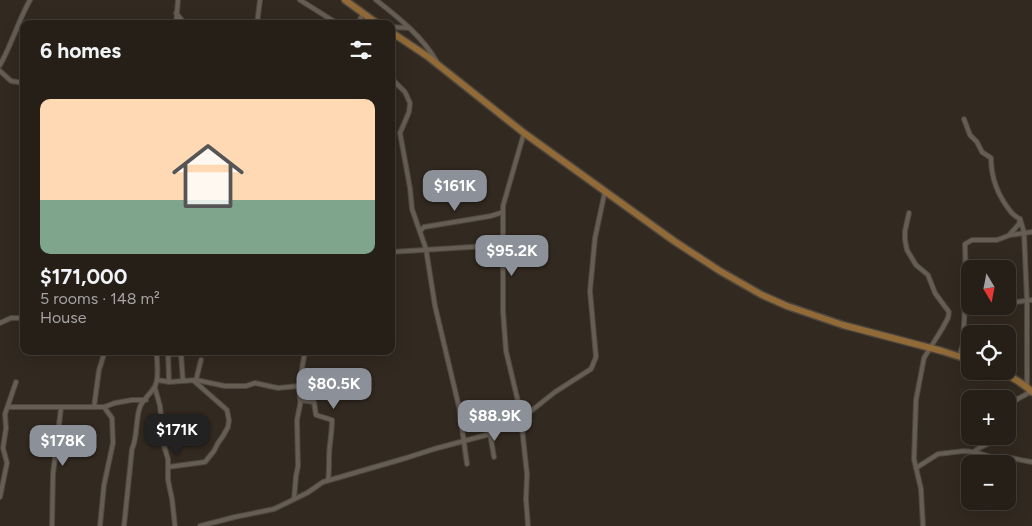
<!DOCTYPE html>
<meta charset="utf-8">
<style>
body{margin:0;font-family:Figtree,sans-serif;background:#2e2721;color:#f1f3f6;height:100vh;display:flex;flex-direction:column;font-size:19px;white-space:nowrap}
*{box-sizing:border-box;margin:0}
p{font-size:16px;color:#a4a2a2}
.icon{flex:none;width:28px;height:28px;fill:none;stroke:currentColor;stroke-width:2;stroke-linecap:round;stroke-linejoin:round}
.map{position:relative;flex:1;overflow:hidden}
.sheet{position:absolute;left:20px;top:20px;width:375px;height:335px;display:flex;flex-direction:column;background:#261f18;border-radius:10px;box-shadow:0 5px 20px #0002,0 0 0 1px #423d37}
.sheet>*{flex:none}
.needle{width:32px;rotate:170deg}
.fabs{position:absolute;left:961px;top:260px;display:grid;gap:10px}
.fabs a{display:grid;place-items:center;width:55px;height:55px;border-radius:10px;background:#261f18;box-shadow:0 5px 20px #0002,0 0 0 1px #423d37;font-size:25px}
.price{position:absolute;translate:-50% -42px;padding:0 11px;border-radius:10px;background:#8c9099;color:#fff;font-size:16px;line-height:32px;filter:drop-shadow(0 1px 2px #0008)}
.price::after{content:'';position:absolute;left:50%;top:30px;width:15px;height:11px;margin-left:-8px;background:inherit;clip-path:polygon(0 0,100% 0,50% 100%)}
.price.selected{background:#222;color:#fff}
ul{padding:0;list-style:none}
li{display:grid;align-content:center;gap:10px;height:265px;padding:0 20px}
li span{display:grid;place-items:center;height:155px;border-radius:10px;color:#555}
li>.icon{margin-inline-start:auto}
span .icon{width:90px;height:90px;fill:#fffc;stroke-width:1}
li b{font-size:21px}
h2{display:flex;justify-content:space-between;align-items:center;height:60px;padding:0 20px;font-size:21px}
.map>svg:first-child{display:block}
</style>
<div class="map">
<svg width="1032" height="526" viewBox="0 0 1032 526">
<rect width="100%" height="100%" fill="#322920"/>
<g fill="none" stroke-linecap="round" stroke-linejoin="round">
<defs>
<g id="minor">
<polyline points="300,0 335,22"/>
<path d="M376,0C399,18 422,36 437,62"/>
<polyline points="176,13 185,24"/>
<polyline points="176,24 178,0"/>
<polyline points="257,24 260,0"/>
<polyline points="358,24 363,13"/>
<polyline points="391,27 408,28"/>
<path d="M0,65C12,44 18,21 30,0"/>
<polyline points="0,71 11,81 24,83"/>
<polyline points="391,78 405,92 410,103 409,112 400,133 410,188 412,209 426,249 435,306 459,407 467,464"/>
<path d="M964,119L970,135L977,142L982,152L991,158C991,178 998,196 1011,212C1013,215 1017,217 1020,219L1019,224L1010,234"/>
<polyline points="524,133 503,206 503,311 506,351 520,410 527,474 526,499 528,526"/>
<polyline points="909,213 905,231 905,240 907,250 916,265 928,275 935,293 949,312 948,318 942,329 924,358 916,400 914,459 921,489 923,526"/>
<polyline points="1020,219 1024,232 1027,301 1027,386"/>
<polyline points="420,231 424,227 491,216 503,212"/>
<polyline points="391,252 503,245"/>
<polyline points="1008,303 1032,300"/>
<polyline points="0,323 11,318 24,318"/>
<polyline points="168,351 169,382"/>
<path d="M305,351L299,386L300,400L314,402L316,415L332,420C332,428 331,435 330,444C328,456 330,468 328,480"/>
<polyline points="168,354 181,354 183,381"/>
<polyline points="959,357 963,344 966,284 965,244 972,240 997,240 1010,235 1032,232"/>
<polyline points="158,380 169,382 196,380 225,386 246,386 255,383 278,388 299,386"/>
<polyline points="196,380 201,360"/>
<polyline points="155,388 160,406 164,446 168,459 168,480 172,499 175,526"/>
<polyline points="8,407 104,407 115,403 132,400 146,400"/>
<polyline points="94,407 99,370 105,351"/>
<polyline points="1008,413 1014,401 1032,391"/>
<polyline points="490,434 494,457"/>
<path d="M974,452C981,445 993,444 998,436"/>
<polyline points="168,467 205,462 214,451 218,443 223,436 228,427 229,420 227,410 194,381"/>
<polyline points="916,468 938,454 964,451 974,452 991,457 1011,458 1032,462"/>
<polyline points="0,497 7,463 3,448 6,428 5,414 16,382"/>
<polyline points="294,499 296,476 298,466 297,420 301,400"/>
<polyline points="52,526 53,474 61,408"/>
<polyline points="100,526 104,485 113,443 112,418 104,407"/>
<path d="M124,526L132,449C138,436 135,421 140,407C142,400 152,393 155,386C160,377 156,361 157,351"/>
<polyline points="200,526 235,517 274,509 307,493 323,482 406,458 434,449 490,434 521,419 555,392 591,369 596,357 590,291 595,238 605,191"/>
</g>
<g id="primary">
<polyline points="345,0 378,24"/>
<polyline points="391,32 427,56 524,133 674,241 720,271 762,295 787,306 843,325 942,351 970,360"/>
<path d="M1000,371C1012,377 1023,383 1032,392"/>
</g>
</defs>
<use href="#minor" stroke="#4c463e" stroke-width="6"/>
<use href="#primary" stroke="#4c463e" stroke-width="9"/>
<use href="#minor" stroke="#665d53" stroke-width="4"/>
<use href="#primary" stroke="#916a37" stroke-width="6"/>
</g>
</svg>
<div class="fabs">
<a><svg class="needle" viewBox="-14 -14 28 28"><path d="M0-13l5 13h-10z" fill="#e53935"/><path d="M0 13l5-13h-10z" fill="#a4a2a2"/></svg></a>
<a><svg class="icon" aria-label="locate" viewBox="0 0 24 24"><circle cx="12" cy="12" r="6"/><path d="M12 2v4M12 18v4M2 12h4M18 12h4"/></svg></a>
<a>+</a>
<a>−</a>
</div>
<b class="price" style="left:455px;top:212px">$161K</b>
<b class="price" style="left:512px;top:277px">$95.2K</b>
<b class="price" style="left:334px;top:410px">$80.5K</b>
<b class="price" style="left:495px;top:442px">$88.9K</b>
<b class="price selected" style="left:177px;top:456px">$171K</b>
<b class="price" style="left:63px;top:467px">$178K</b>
<section class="sheet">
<h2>6 homes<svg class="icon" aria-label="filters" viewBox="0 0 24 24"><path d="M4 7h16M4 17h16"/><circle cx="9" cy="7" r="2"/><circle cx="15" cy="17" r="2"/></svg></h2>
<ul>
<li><span style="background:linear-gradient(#ffd9b3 65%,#7fa58c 0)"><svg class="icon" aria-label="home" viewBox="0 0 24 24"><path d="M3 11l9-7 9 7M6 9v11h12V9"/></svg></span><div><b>$171,000</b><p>5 rooms · 148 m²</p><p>House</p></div></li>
</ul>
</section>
</div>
